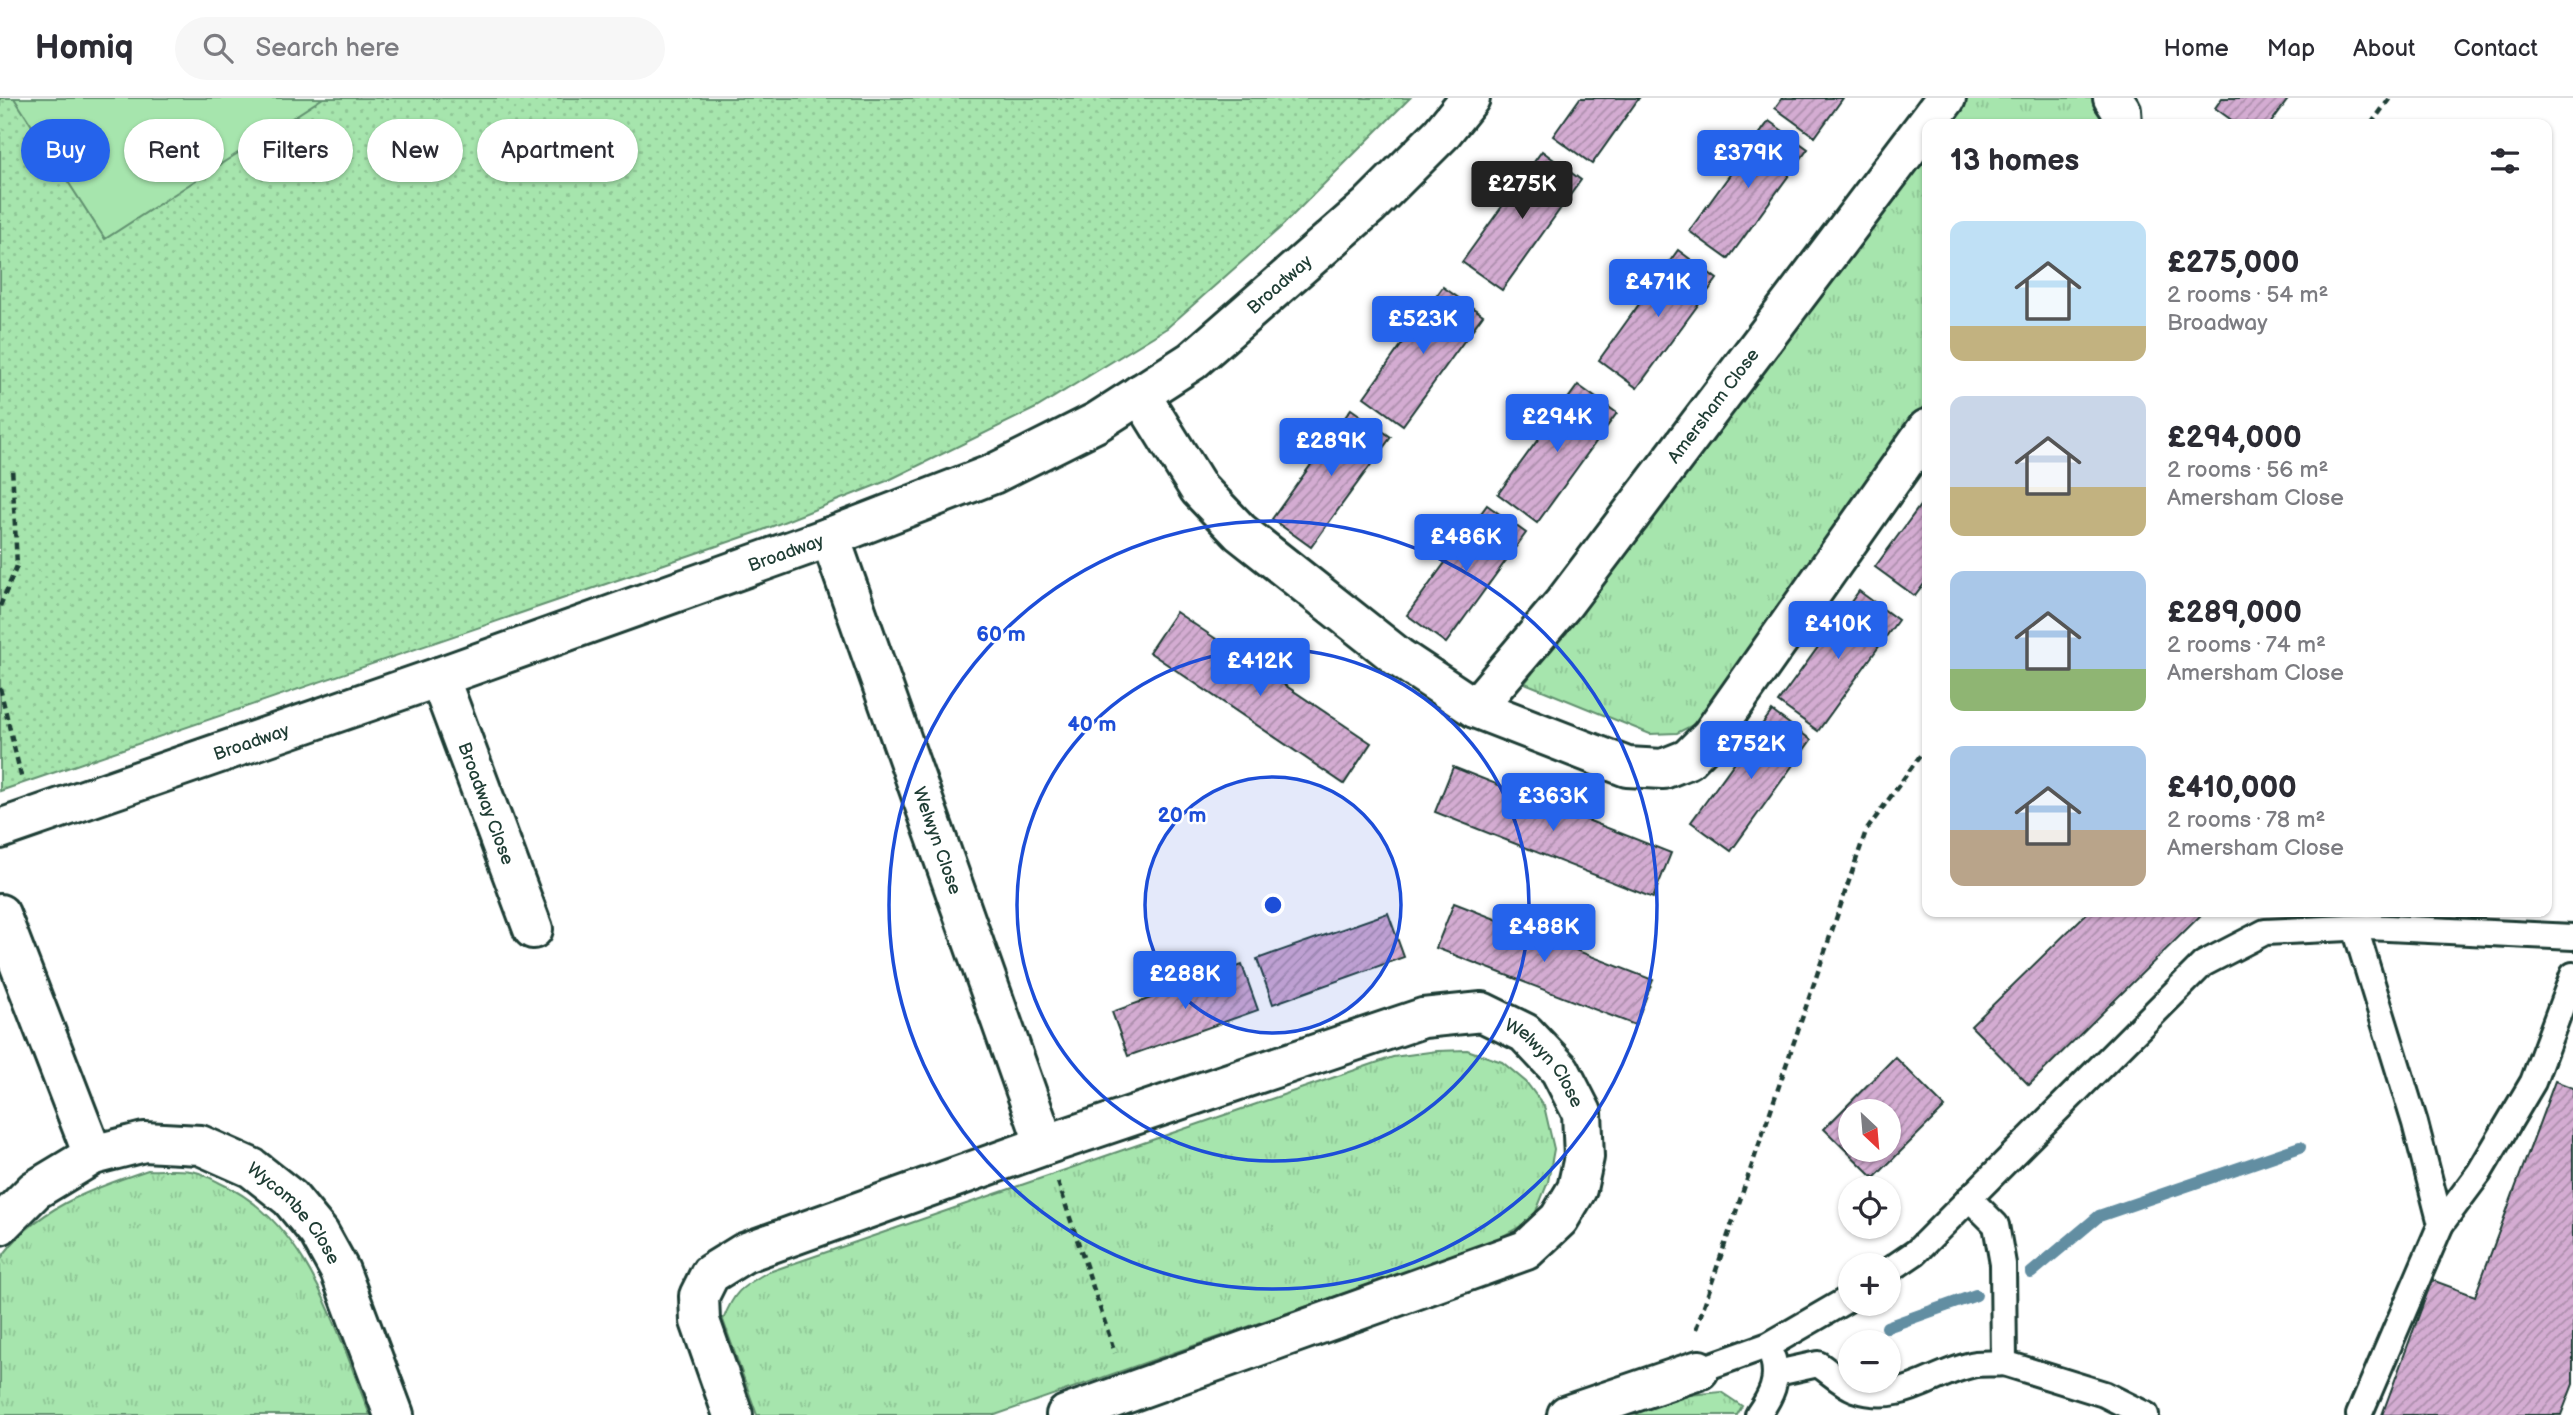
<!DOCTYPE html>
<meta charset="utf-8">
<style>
body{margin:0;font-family:"Balsamiq Sans",sans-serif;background:#f7f7f7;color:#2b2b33;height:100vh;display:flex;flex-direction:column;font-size:26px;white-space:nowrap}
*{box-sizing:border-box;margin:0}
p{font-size:23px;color:#7c7c81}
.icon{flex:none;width:38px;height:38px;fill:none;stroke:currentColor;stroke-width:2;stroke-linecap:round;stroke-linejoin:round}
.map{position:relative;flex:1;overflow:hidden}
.drawer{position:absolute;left:1922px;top:21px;width:630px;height:798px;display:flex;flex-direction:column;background:#fff;border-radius:14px;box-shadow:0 2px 5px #0004}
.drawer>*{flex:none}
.top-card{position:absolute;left:21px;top:21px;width:665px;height:63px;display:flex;gap:14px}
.needle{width:46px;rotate:154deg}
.tools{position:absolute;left:1838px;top:1001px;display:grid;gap:14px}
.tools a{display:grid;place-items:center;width:63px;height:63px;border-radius:50%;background:#fff;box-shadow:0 2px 5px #0004;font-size:35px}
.price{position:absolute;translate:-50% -60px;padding:0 16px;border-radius:7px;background:#2563eb;color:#fff;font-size:23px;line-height:46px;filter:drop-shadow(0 2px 4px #0008)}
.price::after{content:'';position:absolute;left:50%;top:42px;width:21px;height:16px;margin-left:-10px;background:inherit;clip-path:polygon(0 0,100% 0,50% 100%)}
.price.active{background:#222;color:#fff}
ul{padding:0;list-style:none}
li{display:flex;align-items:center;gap:21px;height:175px;padding:0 28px}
li span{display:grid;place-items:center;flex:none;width:196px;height:140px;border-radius:14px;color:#555}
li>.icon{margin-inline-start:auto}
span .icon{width:84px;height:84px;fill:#fffc;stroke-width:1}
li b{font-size:30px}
h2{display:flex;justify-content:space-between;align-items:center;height:84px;padding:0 28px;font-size:30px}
.chip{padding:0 24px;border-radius:32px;background:#fff;box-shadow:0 2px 5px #0004;font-size:24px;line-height:63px}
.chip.active{background:#2563eb;color:#fff}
header{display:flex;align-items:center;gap:42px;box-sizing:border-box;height:98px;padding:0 35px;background:#fff;border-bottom:2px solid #e1e1e2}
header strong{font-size:33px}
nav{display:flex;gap:38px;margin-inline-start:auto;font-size:24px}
.search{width:490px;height:63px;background:#f7f7f7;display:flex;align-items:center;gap:18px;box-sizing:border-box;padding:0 24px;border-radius:38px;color:#7c7c81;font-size:26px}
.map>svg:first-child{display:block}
</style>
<header>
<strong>Homiq</strong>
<div class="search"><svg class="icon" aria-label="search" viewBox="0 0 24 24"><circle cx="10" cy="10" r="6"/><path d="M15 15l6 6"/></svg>Search here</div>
<nav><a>Home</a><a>Map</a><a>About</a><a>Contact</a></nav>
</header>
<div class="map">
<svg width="2573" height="1317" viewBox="0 0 2573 1317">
<defs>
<pattern id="grass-tufts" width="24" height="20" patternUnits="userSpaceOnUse" patternTransform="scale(1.75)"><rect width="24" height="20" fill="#a6e5ad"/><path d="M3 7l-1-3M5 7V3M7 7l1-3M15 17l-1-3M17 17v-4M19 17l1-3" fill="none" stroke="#8ec595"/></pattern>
<pattern id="park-dots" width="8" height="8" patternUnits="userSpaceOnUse" patternTransform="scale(1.75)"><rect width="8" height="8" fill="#a6e5ad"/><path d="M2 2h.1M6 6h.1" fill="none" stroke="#8ec595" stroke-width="1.8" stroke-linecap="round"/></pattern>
<pattern id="building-hatch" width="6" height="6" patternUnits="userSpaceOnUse" patternTransform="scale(1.75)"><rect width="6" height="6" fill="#d4acd2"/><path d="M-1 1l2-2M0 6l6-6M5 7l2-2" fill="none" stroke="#ab8dab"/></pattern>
</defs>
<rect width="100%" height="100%" fill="#fff"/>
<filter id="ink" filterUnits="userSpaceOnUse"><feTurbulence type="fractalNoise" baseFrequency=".0143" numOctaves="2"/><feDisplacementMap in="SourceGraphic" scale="14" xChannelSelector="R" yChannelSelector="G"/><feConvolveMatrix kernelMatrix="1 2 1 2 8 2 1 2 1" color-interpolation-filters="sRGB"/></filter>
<g filter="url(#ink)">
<g fill="url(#grass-tufts)" stroke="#629170" stroke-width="2">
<polygon points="1967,0 2099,0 2111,26 1944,26"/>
<polygon points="1927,49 1927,305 1709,609 1693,627 1677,635 1650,636 1525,585"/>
<path d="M1467,952L1502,964L1526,984L1544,1008L1554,1051L1548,1084L1533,1121L1494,1143L995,1317H757L723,1222C734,1194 740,1190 766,1175L1393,959L1437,953Z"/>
<path d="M148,1072C162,1073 182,1070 196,1074C204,1076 212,1081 220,1085C310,1125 336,1233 370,1317H0V1162C32,1112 93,1090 148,1072Z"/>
<polygon points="1721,1294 1742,1308 1737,1317 1629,1317 1689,1297"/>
</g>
<polygon fill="url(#park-dots)" stroke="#629170" stroke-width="2" points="0,0 1410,0 1280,130 1167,230 1036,310 889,382 758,434 0,693"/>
<polygon fill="#a6e5ad" stroke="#629170" stroke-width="2" points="14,0 323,0 105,141"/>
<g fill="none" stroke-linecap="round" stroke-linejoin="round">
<g stroke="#628ea2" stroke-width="12">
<polyline points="2031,1175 2099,1118 2300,1049"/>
<polyline points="1887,1229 1976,1197"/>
</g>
</g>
<g fill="url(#building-hatch)" stroke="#1f3d34" stroke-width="2" fill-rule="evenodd">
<polygon points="1580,0 1639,0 1592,66 1553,38"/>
<polygon points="1782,0 1843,0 1815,39 1775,10"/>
<polygon points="2222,0 2289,0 2270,26 2237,26 2215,10"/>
<polygon points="1769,23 1808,51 1728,161 1689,133"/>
<polygon points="1542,53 1581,82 1502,192 1462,164"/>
<polygon points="1678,152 1717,181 1637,290 1599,262"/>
<polygon points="1443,189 1483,217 1403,327 1364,299"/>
<polygon points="1578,287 1617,315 1537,425 1498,396"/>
<polygon points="1351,311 1391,339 1311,449 1272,421"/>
<polygon points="1927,398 1927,482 1915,498 1875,469"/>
<polygon points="1487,407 1526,435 1446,545 1407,517"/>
<polygon points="1859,493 1898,522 1818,633 1778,604"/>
<polygon points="1176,514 1371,645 1344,686 1149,554"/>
<polygon points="1772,613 1811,642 1731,753 1691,724"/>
<polygon points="1453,669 1671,755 1653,800 1435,714"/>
<polygon points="1454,805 1653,882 1635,927 1436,850"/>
<polygon points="2088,814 2204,814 2029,987 1971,928"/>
<polygon points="1388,815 1404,859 1273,906 1257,861"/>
<polygon points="1242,867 1258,912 1128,958 1112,914"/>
<path d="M1895,959L1945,1009L1874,1080L1824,1031ZM1850,1013H1888V1052H1850Z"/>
<polygon points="2555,983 2573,990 2573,1286 2561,1317 2382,1317 2432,1182 2475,1198"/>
</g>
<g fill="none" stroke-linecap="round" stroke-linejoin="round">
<defs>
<g id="lane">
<polyline points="2355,830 2415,1025 2441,1126 2359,1317"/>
<polyline points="1969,1100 1996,1127 2003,1166 2004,1265 2104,1296 2146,1317"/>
<polyline points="2441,1126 2479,1075 2533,984 2573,877"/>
<polyline points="1888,1173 1916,1154 2203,866 2265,834 2368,829 2573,839"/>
<polyline points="1699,1272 1769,1247 1850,1200"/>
<path d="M1777,1275L1818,1266C1830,1274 1842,1286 1855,1291C1903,1308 1934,1273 1976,1266C1985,1265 1995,1266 2004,1265"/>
<path d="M1758,1317C1771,1298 1779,1283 1773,1261"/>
</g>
<g id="street">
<polyline points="2113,0 2121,12 2122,26"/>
<polyline points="1140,296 1199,391 1240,434 1398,559 1475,610 1627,669 1663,671 1688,661 1711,638 1927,331"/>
<path id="s1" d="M830,439L1045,1047"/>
<path id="s2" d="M439,579L533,831"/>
<path id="s3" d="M1475,610L1564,505L1946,0"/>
<polyline points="0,816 93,1057"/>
<path id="s4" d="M0,1127L35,1092L93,1057L144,1044L200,1047L252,1070L290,1100L319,1135L340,1173L394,1317"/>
<path id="s5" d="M733,1317L700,1223L699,1198L710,1176L744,1155L1045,1047L1423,920L1482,914L1525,935L1560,972L1582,1015L1584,1059L1577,1091L1559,1121L1526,1152L1066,1317"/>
<polyline points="1567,1317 1699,1272"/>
</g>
<g id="secondary">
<path id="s6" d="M0,731L439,579L830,439L993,376L1097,324L1192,263L1369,108L1441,36L1470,0"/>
</g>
</defs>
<use href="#lane" stroke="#1f3d34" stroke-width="30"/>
<use href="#street" stroke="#1f3d34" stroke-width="44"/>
<use href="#secondary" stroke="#1f3d34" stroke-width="44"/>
<g stroke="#1f3d34" stroke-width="4.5" stroke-dasharray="7 5" stroke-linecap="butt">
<polyline points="2371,26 2390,0"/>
<polyline points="0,508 17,468 12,368"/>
<polyline points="0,590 22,682"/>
<polyline points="1058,1084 1115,1255"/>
<polyline points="1696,1231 1866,733 1927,648"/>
</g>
<use href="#lane" stroke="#fff" stroke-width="24"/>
<use href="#street" stroke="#fff" stroke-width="38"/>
<use href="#secondary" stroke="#fff" stroke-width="38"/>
</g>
</g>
<circle cx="1273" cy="807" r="128" fill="#1d4ed8" fill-opacity=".12"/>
<g fill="none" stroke="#1d4ed8" stroke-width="3.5">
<circle cx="1273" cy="807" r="128"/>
<circle cx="1273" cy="807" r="256"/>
<circle cx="1273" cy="807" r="384"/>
</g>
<g text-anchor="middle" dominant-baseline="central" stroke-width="5" stroke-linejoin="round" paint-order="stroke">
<g font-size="18" fill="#1f3d34" stroke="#fff">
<text stroke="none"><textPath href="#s6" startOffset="1400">Broadway</textPath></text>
<text stroke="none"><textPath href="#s3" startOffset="385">Amersham Close</textPath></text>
<text stroke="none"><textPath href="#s6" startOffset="833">Broadway</textPath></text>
<text stroke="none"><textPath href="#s6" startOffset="266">Broadway</textPath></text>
<text stroke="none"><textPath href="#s2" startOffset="135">Broadway Close</textPath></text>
<text stroke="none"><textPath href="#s1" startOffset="322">Welwyn Close</textPath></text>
<text stroke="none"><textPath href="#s5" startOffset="1050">Welwyn Close</textPath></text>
<text stroke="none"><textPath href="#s4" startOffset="345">Wycombe Close</textPath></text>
</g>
</g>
<circle cx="1273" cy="807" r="10" fill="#1d4ed8" stroke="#fff" stroke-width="3.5"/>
<g font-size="21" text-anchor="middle" font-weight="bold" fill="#1d4ed8" stroke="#fff" stroke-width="5" stroke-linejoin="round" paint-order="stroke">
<text x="1001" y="543">60 m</text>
<text x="1092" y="633">40 m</text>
<text x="1182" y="724">20 m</text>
</g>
</svg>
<div class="tools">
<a><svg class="needle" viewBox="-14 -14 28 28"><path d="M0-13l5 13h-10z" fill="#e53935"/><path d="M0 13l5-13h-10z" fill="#7c7c81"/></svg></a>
<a><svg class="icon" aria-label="locate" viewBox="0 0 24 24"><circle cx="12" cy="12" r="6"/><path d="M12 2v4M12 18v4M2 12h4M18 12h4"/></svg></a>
<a>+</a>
<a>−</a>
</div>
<b class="price" style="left:1748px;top:92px">£379K</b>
<b class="price active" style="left:1522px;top:123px">£275K</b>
<b class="price" style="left:1658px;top:221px">£471K</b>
<b class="price" style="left:1423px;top:258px">£523K</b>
<b class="price" style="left:1557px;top:356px">£294K</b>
<b class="price" style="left:1331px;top:380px">£289K</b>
<b class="price" style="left:1466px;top:476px">£486K</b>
<b class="price" style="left:1838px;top:563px">£410K</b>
<b class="price" style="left:1260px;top:600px">£412K</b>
<b class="price" style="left:1751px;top:683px">£752K</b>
<b class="price" style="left:1553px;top:735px">£363K</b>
<b class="price" style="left:1544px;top:866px">£488K</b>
<b class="price" style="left:1185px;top:913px">£288K</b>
<div class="top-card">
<a class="chip active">Buy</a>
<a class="chip">Rent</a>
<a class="chip">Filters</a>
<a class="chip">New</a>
<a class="chip">Apartment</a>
</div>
<section class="drawer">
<h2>13 homes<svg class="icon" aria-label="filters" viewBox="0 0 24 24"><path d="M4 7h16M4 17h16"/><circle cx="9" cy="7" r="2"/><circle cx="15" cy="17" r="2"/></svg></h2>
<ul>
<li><span style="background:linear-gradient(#bfe0f5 75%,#c2b280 0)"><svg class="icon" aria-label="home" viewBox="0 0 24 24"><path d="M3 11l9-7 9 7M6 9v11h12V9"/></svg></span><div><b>£275,000</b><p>2 rooms · 54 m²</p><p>Broadway</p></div></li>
<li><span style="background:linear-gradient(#c9d6e8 65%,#c2b280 0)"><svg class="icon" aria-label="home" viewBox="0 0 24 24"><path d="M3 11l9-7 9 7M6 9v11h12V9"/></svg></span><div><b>£294,000</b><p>2 rooms · 56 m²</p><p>Amersham Close</p></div></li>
<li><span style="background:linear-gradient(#a9c7e8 70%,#8fb573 0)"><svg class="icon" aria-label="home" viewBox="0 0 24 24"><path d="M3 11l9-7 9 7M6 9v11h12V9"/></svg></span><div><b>£289,000</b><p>2 rooms · 74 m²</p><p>Amersham Close</p></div></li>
<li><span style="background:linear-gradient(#a9c7e8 60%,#b9a48a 0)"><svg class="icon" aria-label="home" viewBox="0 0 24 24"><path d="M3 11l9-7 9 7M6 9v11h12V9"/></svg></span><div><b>£410,000</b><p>2 rooms · 78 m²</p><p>Amersham Close</p></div></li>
</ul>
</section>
</div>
